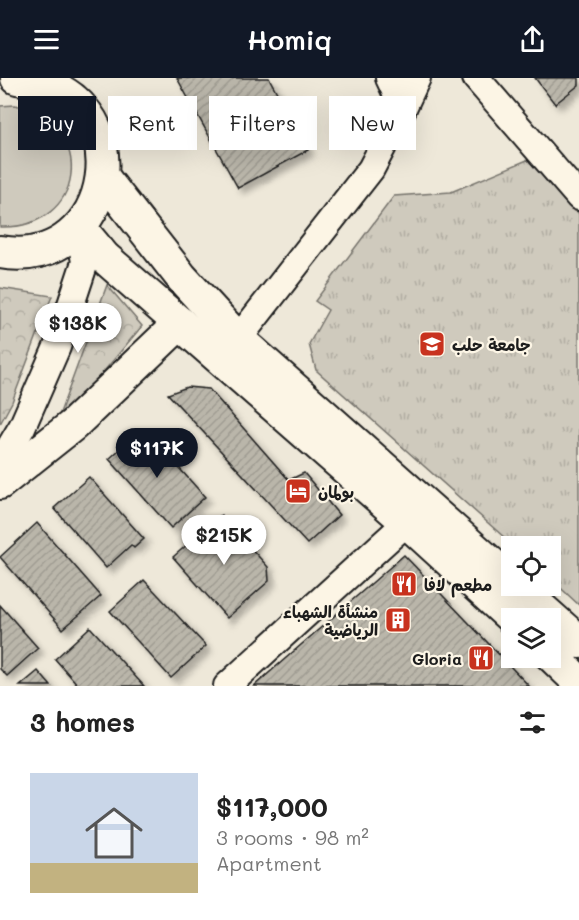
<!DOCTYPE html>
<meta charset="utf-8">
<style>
body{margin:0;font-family:Mali,"Playpen Sans Arabic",sans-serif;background:#f2f2f2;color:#222;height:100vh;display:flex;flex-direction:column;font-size:22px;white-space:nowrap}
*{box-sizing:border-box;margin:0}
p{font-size:20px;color:#767676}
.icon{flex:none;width:33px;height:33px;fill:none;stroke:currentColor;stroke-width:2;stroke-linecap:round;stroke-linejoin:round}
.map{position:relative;height:608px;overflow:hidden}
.drawer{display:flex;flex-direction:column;background:#fff;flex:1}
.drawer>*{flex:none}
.top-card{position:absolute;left:18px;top:18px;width:543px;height:54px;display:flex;gap:12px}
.tools{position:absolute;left:501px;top:458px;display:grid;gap:12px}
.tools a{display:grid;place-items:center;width:60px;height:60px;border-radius:0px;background:#fff;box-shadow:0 6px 24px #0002;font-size:30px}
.price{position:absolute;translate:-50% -51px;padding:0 14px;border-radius:21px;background:#fff;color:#222;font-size:20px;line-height:39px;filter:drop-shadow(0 2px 3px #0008)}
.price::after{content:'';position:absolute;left:50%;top:36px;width:18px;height:14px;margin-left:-9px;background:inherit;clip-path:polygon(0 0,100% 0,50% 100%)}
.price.current{background:#111827;color:#fff}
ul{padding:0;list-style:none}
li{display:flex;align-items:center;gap:18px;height:150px;padding:0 30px}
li+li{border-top:2px solid #e0e0e0}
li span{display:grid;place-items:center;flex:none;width:168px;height:120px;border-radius:0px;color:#555}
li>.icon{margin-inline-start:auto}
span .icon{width:72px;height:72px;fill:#fffc;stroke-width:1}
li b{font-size:26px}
h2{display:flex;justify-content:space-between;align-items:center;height:72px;padding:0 30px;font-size:26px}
.chip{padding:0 21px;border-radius:0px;background:#fff;box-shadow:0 6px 24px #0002;font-size:21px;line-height:54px}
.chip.current{background:#111827;color:#fff}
header{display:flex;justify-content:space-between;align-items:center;height:78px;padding:0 30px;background:#111827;color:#fff;font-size:27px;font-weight:600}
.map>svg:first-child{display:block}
</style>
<header><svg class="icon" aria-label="menu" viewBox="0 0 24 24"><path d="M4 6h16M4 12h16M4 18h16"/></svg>Homiq<svg class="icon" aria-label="share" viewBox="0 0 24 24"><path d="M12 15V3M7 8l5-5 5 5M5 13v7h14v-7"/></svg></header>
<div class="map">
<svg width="579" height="608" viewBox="0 0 579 608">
<defs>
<pattern id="grass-tufts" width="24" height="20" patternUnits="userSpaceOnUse" patternTransform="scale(1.5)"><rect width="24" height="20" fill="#cfcabd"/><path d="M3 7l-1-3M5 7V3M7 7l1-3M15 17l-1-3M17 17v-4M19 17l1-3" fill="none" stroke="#b1ada2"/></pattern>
<pattern id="forest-crowns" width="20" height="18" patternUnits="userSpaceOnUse" patternTransform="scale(1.5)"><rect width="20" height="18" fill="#cfcabd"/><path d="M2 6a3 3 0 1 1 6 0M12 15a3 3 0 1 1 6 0" fill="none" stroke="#b1ada2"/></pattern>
<pattern id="building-hatch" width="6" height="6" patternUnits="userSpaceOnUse" patternTransform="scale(1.5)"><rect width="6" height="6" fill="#bab6aa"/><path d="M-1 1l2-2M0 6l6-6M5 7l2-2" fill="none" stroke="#9f9c92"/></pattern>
<filter id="shadow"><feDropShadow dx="5.5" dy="5.5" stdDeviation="3" flood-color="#0004"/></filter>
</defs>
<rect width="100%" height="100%" fill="#eee8d9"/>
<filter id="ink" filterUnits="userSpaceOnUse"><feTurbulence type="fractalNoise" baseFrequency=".0167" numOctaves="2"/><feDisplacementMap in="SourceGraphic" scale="12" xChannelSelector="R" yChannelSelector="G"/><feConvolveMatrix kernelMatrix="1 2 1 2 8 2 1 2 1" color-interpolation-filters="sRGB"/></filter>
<g filter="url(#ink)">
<polygon fill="url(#grass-tufts)" stroke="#76736c" stroke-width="1.5" points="532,80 579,136 579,527 551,501 550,468 514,468 316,292 309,266 328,232 315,223 394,118 451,114"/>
<g fill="url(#forest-crowns)" stroke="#76736c" stroke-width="1.5">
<polygon points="107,207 142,248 53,354"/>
<polygon points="0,210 52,218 12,324 0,346"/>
</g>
<path fill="#cfcabd" stroke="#76736c" stroke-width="1.5" d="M15,27C99,48 85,152 0,149V28Z"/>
<g fill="url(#building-hatch)" stroke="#1c1c1c" stroke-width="1.5" filter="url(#shadow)">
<polygon points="177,0 269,0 308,72 238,110"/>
<polygon points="535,0 579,0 579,7 555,26"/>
<polygon points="187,309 209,311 289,402 304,395 339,437 307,466 168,316"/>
<polygon points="132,360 155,363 205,419 171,450 109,381"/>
<polygon points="89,399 144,461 134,470 131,467 106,490 54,430"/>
<polygon points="221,437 268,489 269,503 227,540 173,479"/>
<polygon points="37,445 101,518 63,551 0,479"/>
<polygon points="404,477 529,608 254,608"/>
<polygon points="144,502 206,568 171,600 110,533"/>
<polygon points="0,527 38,570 7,598 0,591"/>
<polygon points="90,549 144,608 79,608 55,581"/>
<polygon points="38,593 51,608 20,608"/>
</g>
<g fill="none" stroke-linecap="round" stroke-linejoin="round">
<defs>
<g id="minor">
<polyline points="476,0 579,119"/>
<polyline points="403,30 417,0"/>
<polyline points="238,261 371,91 403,30 389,0"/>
<polyline points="0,386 22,349 57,269 85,184 79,149"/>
<polyline points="227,608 407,444"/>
</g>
<g id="major">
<polyline points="103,99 182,200 238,261 512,504"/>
<polyline points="79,149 104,179 407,444 512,540"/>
<path d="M0,174C115,195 150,14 17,0"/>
<polyline points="0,405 73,347 180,245"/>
<polyline points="515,507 579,564"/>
<polyline points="550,576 579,604"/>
</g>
</defs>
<use href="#minor" stroke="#1c1c1c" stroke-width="30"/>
<use href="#major" stroke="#1c1c1c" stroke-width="36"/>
<use href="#minor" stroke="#fcf5e5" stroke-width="26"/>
<use href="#major" stroke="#fcf5e5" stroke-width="32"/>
</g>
</g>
<defs>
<symbol id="university-square" viewBox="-11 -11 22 22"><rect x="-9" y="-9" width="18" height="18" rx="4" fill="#c8321e" stroke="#fcf5e5"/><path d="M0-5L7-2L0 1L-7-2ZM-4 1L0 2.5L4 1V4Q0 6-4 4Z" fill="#fff"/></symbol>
<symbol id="hotel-square" viewBox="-11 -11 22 22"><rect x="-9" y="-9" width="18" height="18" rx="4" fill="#c8321e" stroke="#fcf5e5"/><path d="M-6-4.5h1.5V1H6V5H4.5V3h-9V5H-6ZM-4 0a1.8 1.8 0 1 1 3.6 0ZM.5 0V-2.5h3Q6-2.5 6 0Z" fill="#fff"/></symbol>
<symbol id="restaurant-square" viewBox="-11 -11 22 22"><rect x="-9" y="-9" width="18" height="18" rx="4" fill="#c8321e" stroke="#fcf5e5"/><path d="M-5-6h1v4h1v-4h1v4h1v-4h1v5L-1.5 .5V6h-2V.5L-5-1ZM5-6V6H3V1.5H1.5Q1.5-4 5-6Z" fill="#fff"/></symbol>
<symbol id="building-square" viewBox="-11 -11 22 22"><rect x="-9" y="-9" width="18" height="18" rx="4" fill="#c8321e" stroke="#fcf5e5"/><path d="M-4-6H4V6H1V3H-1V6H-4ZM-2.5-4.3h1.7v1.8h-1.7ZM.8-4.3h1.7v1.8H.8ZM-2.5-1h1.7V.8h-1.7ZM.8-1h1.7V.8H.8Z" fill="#fff"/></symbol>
</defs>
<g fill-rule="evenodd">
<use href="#university-square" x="417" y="251" width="30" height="30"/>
<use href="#hotel-square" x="283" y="398" width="30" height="30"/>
<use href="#restaurant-square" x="389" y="491" width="30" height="30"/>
<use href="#building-square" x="383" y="527" width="30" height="30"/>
<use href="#restaurant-square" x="466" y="565" width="30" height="30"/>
</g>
<g text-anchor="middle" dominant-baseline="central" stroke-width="4.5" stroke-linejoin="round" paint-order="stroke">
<g font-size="16" font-weight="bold" fill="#1c1c1c" stroke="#fcf5e5" text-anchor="start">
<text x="452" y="266">جامعة حلب</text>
<text x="318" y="413">بولمان</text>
<text x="424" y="506">مطعم لافا</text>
<text x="378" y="533" text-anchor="end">منشأة الشهباء<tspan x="378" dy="18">الرياضية</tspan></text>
<text x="462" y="580" text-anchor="end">Gloria</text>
</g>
</g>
</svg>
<div class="tools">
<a><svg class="icon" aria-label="locate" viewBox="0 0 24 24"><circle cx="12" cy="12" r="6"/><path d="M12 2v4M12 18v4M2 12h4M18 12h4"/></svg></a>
<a><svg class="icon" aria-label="layers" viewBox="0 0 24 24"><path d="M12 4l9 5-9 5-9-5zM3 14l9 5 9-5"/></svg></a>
</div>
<b class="price" style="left:78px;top:276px">$138K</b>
<b class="price current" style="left:157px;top:401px">$117K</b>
<b class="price" style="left:224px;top:488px">$215K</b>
<div class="top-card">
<a class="chip current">Buy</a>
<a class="chip">Rent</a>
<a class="chip">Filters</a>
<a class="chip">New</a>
</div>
</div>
<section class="drawer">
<h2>3 homes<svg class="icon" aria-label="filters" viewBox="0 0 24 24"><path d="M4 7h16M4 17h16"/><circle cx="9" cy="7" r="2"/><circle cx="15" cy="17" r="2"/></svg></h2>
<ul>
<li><span style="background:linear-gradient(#c9d6e8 75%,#c2b280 0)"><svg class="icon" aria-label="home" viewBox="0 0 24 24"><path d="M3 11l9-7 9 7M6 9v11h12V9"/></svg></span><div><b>$117,000</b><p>3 rooms · 98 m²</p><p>Apartment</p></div></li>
</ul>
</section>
